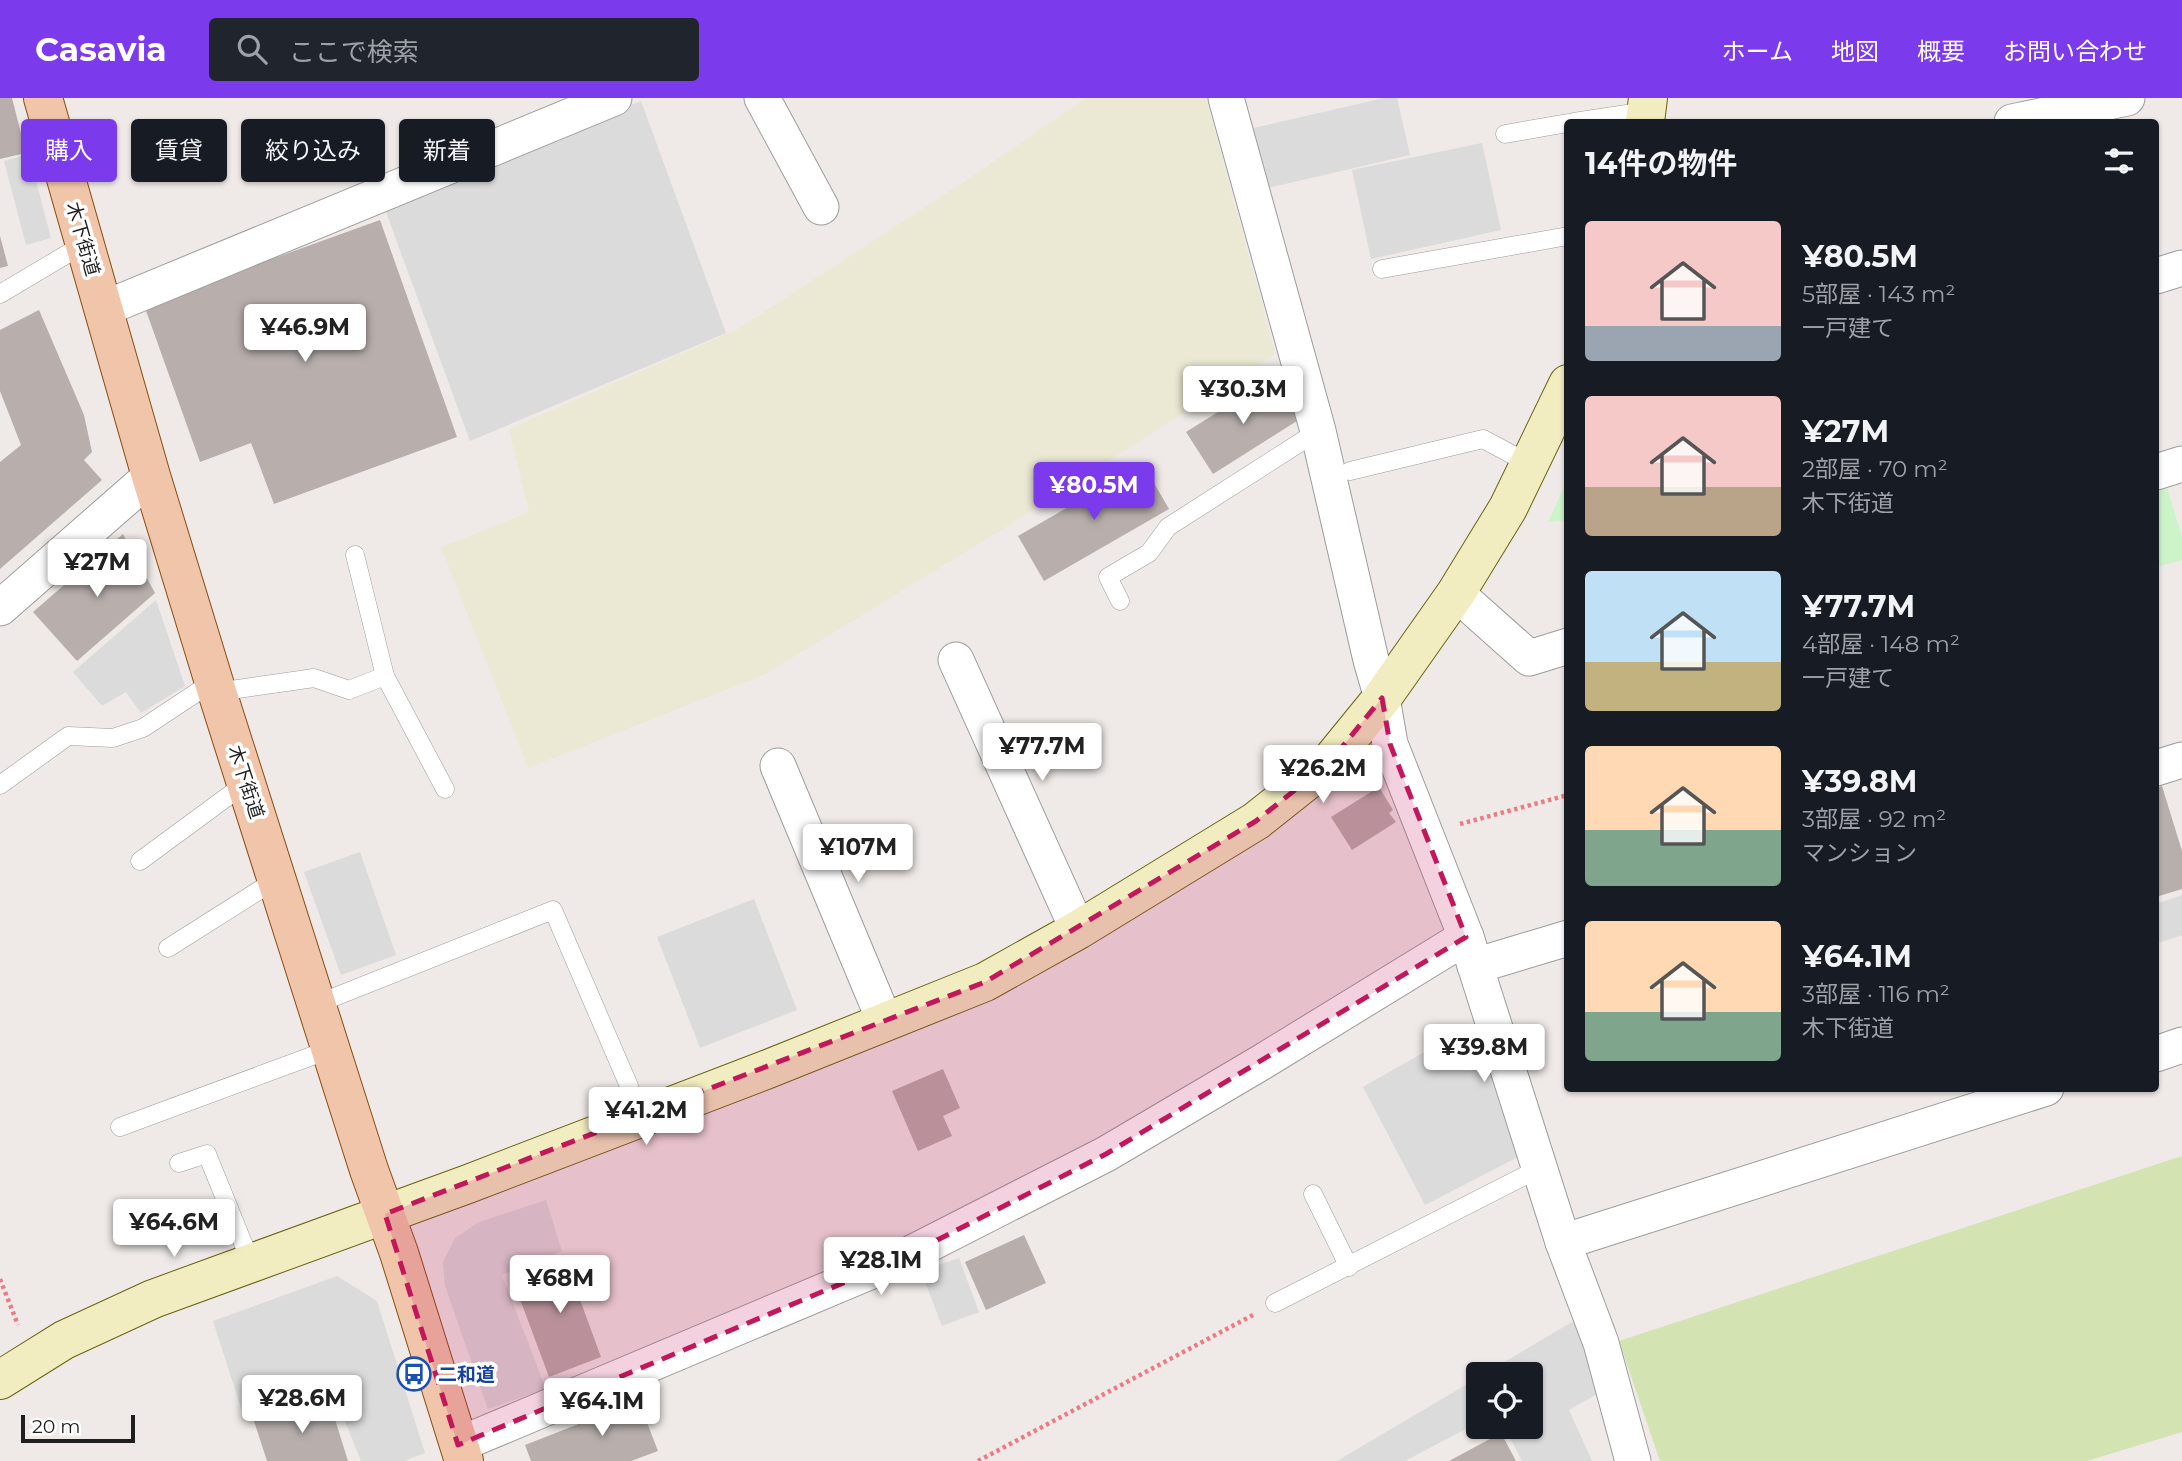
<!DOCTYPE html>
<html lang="ja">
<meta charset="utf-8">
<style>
body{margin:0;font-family:Montserrat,"Noto Sans JP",sans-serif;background:#20242c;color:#f1f3f6;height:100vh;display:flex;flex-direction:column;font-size:26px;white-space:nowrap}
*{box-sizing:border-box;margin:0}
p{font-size:23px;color:#9ea1a6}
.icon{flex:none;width:38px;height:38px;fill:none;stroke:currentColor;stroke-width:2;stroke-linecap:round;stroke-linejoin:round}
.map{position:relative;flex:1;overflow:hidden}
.drawer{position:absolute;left:1564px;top:21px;width:595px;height:973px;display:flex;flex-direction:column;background:#171b24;border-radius:7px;box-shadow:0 2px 5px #0004}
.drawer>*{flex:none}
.hud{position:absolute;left:21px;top:21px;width:665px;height:63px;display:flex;gap:14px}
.buttons{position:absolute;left:1466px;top:1264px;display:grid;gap:14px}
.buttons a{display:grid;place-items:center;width:77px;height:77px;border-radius:7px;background:#171b24;box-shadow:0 2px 5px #0004;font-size:35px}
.scale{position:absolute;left:21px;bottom:18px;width:114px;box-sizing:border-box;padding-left:7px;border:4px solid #1f1f1f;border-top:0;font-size:19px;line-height:24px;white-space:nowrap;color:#1f1f1f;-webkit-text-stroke:5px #fff;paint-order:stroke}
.price{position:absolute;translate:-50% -60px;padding:0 16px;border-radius:7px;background:#fff;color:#222;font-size:23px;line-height:46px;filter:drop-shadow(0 2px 4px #0008)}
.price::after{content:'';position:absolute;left:50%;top:42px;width:21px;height:16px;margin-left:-10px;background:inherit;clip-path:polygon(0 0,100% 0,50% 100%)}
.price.on{background:#7c3aed;color:#fff}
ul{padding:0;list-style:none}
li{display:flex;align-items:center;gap:21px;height:175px;padding:0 21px}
li span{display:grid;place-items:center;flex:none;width:196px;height:140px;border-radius:7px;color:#555}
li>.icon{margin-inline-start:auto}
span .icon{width:84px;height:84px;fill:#fffc;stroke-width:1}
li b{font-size:30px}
h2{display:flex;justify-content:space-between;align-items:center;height:84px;padding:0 21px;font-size:30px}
.tag{padding:0 24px;border-radius:7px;background:#171b24;box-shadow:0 2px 5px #0004;font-size:24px;line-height:63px}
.tag.on{background:#7c3aed;color:#fff}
header{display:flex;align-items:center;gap:42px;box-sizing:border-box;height:98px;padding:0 35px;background:#7c3aed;color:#fff}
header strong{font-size:33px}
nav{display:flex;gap:38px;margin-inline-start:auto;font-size:24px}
.search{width:490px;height:63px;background:#20242c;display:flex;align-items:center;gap:18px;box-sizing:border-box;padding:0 24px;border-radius:7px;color:#9ea1a6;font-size:26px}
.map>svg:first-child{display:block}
</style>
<header>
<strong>Casavia</strong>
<div class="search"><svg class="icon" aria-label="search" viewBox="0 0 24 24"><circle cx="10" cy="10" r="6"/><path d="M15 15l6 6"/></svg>ここで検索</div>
<nav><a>ホーム</a><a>地図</a><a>概要</a><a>お問い合わせ</a></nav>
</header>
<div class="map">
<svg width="2182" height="1363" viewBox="0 0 2182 1363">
<rect width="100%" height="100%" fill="#efeae7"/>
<polygon fill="#ebe9d4" points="1086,0 1206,0 1275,256 1008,428 764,577 528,670 441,449 529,414 509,331 738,231 965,83"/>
<polygon fill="#d3e3b2" points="2182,1058 2182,1334 2087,1363 1660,1363 1619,1243"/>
<g fill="#cdf3c9">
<polygon points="1568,380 1568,422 1548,424"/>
<polygon points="2166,387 2182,439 2182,462 2156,469 2156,390"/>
</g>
<g fill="#dbdbdb">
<polygon points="1384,0 1397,0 1410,57 1259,92 1245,32"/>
<polygon points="641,3 726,235 470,343 383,106"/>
<polygon points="1482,45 1501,132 1371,161 1352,72"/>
<polygon points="29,56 51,140 26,147 4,63"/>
<polygon points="156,502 185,588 141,615 126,594 102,608 73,574"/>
<polygon points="360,754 396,857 341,877 304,774"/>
<polygon points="2182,797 2182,837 2156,846 2156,806"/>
<polygon points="754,801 797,912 700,950 657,839"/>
<polygon points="1475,925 1520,1058 1425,1107 1363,989"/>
<polygon points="546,1102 562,1153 502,1177 546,1291 488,1311 445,1188 443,1164 455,1140 479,1124"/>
<polygon points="959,1160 979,1214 942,1228 921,1173"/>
<polygon points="337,1178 377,1203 425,1355 404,1363 361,1363 331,1289 242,1313 213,1223"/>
<polygon points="1577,1221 1599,1295 1569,1312 1592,1363 1522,1363 1504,1328 1531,1328 1531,1276 1484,1276"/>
<polygon points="1479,1279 1479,1324 1405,1363 1337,1363"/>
</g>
<g fill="#b8afac">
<polygon points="0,0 12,0 26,55 0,61"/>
<polygon points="380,122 457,339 274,406 251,345 200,364 144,207"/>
<polygon points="0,138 8,168 0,170"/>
<polygon points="39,212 84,317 92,354 84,362 102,382 0,471 0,364 21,347 0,293 0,232"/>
<polygon points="1274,279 1300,321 1213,376 1186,334"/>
<polygon points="1143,366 1169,411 1044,483 1018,438"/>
<polygon points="123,436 155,495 77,563 33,514"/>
<polygon points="2162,688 2182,753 2182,791 2156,799 2156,690"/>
<polygon points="1379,689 1393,712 1389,715 1396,724 1352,752 1331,719"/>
<polygon points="943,971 960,1010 943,1018 952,1038 918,1053 892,993"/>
<polygon points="1024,1137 1046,1185 986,1212 965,1164"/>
<polygon points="586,1158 598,1191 579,1199 601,1259 549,1279 514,1185"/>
<polygon points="650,1298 658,1317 646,1322 658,1353 631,1363 531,1363 525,1347"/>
<polygon points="328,1299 348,1363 267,1363 254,1323"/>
<polygon points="1501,1335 1516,1363 1449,1363"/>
</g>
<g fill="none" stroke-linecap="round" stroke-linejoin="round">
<defs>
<g id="lane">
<polyline points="1574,24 1647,13"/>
<polyline points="1505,36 1568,25"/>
<polyline points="1382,171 1568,138"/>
<polyline points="0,196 84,146"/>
<polyline points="1350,373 1483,341 1530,366"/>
<polyline points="355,457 385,578 445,691"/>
<polyline points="1120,503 1108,479 1149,455 1168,429 1318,333"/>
<polyline points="217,594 314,580 349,592 385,578"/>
<polyline points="0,687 68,638 113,640 143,630 214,583"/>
<polyline points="140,763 246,685"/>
<polyline points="168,850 277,781"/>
<polyline points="317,906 553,812 629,988"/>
<polyline points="120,1029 331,951"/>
<polyline points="179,1065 207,1056 251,1165"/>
<polyline points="1313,1096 1349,1169"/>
<polyline points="1275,1205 1540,1070"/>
</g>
<g id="street">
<polyline points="762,0 821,109"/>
<polyline points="1226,0 1318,333 1371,562 1382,600 1390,646 1466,839 1563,1144 1601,1245 1633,1363"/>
<polyline points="2012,24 2127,0"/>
<polyline points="2156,178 2182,170"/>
<polyline points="103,211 614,0"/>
<polyline points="2156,374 2182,366"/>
<polyline points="1456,495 1529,560 1568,548"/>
<polyline points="0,510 151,378"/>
<polyline points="956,562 1078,832"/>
<polyline points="778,668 885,924"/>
<polyline points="2156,670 2182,662"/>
<polyline points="1475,868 1568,840"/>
<polyline points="2156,956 2182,947"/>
<polyline points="1563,1144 2046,990"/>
<polyline points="458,1347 900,1161 1106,1056 1262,964 1466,839"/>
</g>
<g id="secondary">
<polyline points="1645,24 1648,0"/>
<polyline points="0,1282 64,1242 153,1201 468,1086 768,971 985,884 1078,832 1256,723 1329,665 1382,600 1456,495 1508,410 1568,286"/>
</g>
<polyline id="primary" points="43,0 151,378 217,594 369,1072 399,1155 464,1363"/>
</defs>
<use href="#lane" stroke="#9c9c9c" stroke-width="19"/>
<use href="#street" stroke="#9c9c9c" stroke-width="37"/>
<use href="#secondary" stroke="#6a6412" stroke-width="40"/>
<use href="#primary" stroke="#894c11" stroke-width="40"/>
<g stroke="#ea7c85" stroke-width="4.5" stroke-dasharray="3.5 3.5" stroke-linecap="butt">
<polyline points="1460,726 1568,697"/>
<polyline points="0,1181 18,1227"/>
<polyline points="978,1363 1253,1217"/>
</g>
<use href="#lane" stroke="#fff" stroke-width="18"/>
<use href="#street" stroke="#fff" stroke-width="35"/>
<use href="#secondary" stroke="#f2ecc1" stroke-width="38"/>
<use href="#primary" stroke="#f1c5a9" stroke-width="38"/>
</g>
<path fill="#c2185b" fill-opacity="0.2" stroke="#c2185b" stroke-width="5" stroke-dasharray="14 9" stroke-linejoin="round" d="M1382,600L1390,646L1466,839L1106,1056L900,1161L458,1347L385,1116L985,884L1256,723L1329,665Z"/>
<defs>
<symbol id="bus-ring" viewBox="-11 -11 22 22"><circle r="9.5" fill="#fff" stroke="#1a4fb4" stroke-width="1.5"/><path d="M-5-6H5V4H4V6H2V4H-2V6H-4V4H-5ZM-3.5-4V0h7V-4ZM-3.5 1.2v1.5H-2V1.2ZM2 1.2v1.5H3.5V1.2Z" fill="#1a4fb4"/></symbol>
</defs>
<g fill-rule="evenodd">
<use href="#bus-ring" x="395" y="1257" width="38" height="38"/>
</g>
<g text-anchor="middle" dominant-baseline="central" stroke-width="7" stroke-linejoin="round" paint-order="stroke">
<g font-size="19" fill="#1f1f1f" stroke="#fff">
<text transform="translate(83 141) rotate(74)">木下街道</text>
<text transform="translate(246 684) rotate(72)">木下街道</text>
</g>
<g font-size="19" font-weight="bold" fill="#164399" stroke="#fff" text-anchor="start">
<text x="438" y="1276">二和道</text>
</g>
</g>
</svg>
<div class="buttons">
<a><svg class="icon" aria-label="locate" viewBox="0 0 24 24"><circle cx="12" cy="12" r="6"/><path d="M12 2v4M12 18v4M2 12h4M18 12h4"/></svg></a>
</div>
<div class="scale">20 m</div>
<b class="price" style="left:305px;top:266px">¥46.9M</b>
<b class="price" style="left:1243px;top:328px">¥30.3M</b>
<b class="price on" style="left:1094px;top:424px">¥80.5M</b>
<b class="price" style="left:97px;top:501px">¥27M</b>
<b class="price" style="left:1042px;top:685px">¥77.7M</b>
<b class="price" style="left:1323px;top:707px">¥26.2M</b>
<b class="price" style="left:858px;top:786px">¥107M</b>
<b class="price" style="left:1484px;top:986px">¥39.8M</b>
<b class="price" style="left:646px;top:1049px">¥41.2M</b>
<b class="price" style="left:174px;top:1161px">¥64.6M</b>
<b class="price" style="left:881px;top:1199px">¥28.1M</b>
<b class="price" style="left:560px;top:1217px">¥68M</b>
<b class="price" style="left:302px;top:1337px">¥28.6M</b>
<b class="price" style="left:602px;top:1340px">¥64.1M</b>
<div class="hud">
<a class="tag on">購入</a>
<a class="tag">賃貸</a>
<a class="tag">絞り込み</a>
<a class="tag">新着</a>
</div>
<section class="drawer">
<h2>14件の物件<svg class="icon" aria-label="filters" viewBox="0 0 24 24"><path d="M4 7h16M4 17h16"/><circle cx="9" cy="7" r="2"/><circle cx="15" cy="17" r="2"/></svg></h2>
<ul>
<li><span style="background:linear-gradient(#f6c9c9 75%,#9aa5b1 0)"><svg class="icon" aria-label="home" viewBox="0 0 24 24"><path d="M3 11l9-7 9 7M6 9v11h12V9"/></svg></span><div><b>¥80.5M</b><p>5部屋 · 143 m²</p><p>一戸建て</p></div></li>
<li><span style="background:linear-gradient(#f6c9c9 65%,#b9a48a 0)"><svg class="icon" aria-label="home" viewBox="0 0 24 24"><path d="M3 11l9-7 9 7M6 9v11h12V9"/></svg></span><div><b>¥27M</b><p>2部屋 · 70 m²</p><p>木下街道</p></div></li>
<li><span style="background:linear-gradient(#bfe0f5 65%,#c2b280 0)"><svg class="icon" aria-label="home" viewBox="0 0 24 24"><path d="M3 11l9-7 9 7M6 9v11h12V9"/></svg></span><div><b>¥77.7M</b><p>4部屋 · 148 m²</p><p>一戸建て</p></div></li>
<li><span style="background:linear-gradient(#ffd9b3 60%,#7fa58c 0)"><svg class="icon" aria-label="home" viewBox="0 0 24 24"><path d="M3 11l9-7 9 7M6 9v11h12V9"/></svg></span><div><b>¥39.8M</b><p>3部屋 · 92 m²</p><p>マンション</p></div></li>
<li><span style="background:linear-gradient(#ffd9b3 65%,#7fa58c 0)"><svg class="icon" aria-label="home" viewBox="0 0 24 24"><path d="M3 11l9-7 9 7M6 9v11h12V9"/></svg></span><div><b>¥64.1M</b><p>3部屋 · 116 m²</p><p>木下街道</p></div></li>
</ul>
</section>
</div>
